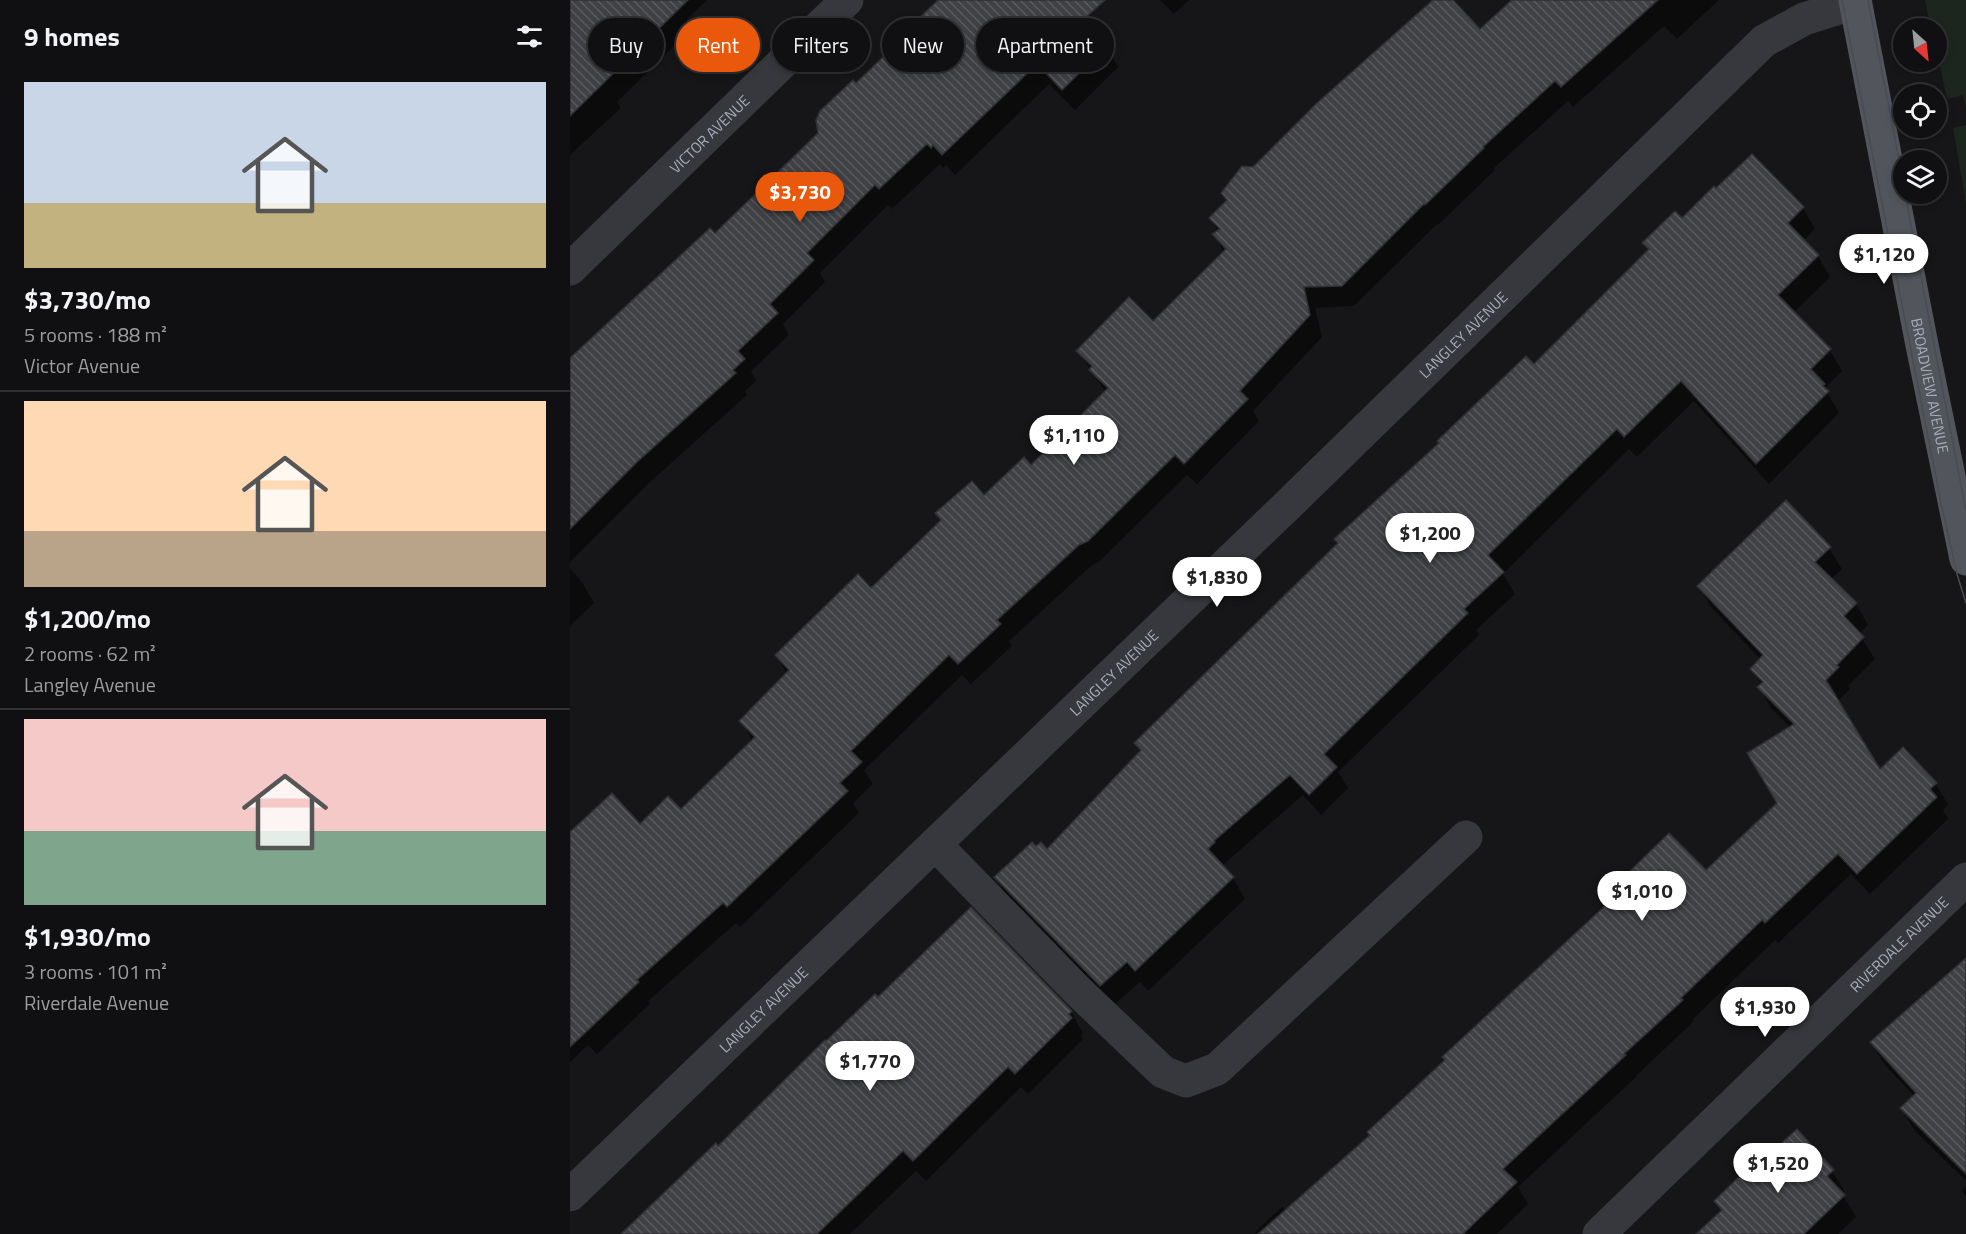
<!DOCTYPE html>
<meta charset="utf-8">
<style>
body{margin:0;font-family:"Titillium Web",sans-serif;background:#19191b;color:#f1f3f6;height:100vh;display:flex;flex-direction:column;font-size:22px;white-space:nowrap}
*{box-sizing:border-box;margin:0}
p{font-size:20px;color:#9c9d9f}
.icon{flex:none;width:33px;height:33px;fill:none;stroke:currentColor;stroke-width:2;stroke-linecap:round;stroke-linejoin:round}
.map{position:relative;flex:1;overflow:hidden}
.sheet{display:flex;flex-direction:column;background:#101012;width:570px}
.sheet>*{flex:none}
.hud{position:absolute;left:18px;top:18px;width:570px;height:54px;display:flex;gap:12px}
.needle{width:39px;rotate:153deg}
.tools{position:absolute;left:1323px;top:18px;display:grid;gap:12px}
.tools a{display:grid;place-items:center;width:54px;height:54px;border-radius:50%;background:#101012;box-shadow:0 3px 9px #0003,0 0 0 2px #303032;font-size:30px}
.price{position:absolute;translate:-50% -51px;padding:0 14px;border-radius:21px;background:#fff;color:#222;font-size:20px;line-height:39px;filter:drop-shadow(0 2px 3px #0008)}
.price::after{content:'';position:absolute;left:50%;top:36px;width:18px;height:14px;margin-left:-9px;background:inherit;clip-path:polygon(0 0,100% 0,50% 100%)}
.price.active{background:#ea580c;color:#fff}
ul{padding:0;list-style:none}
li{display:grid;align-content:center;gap:12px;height:318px;padding:0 24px}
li+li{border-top:2px solid #303032}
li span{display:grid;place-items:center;height:186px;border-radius:0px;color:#555}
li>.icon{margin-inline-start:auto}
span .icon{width:108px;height:108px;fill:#fffc;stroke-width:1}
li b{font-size:26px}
h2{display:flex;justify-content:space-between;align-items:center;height:72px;padding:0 24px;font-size:26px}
.chip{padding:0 21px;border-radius:27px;background:#101012;box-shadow:0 3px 9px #0003,0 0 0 2px #303032;font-size:21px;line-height:54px}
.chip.active{background:#ea580c;color:#fff}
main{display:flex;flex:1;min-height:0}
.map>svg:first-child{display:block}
</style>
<main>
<section class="sheet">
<h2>9 homes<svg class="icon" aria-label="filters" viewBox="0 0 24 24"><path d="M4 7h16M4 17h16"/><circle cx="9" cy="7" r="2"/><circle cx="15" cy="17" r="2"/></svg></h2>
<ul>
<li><span style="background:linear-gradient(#c9d6e8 65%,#c2b280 0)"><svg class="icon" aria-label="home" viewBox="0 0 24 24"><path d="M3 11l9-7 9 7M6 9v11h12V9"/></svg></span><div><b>$3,730/mo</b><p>5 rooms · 188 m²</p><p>Victor Avenue</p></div></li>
<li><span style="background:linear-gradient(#ffd9b3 70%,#b9a48a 0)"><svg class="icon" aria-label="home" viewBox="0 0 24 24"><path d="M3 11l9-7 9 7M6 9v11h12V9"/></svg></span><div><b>$1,200/mo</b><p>2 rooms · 62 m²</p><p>Langley Avenue</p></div></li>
<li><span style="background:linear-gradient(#f6c9c9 60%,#7fa58c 0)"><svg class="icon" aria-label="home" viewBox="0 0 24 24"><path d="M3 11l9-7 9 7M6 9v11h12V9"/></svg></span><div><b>$1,930/mo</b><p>3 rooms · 101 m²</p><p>Riverdale Avenue</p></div></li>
</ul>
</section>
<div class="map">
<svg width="1396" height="1234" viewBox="0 0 1396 1234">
<defs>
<pattern id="building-back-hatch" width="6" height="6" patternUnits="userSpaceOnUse" patternTransform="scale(1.5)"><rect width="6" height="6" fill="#404145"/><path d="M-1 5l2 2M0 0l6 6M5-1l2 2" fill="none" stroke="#595a5e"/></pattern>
</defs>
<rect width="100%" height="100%" fill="#161618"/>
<g fill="#1d261e">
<polygon points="1355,0 1396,0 1396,106 1393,95 1377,99 1367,52 1366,28 1361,28"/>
<polygon points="1396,125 1396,203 1383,128"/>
</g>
<g fill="#0007">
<polygon points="0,0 137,0 117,19 122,40 106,44 47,102 51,108 0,155"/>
<polygon points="370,0 495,0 536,46 548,67 505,110 479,84 385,175 376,165 373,168 370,164 322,209 318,205 250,273 255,282 213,324 219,335 181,371 186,381 175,391 177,395 79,483 0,562 0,359 145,235 249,134 286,85 341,32"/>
<polygon points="590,0 619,0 604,14"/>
<polygon points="865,0 868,0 910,31 945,0 1149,0 1107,39 1094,26 1003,107 998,101 924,168 925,170 868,225 867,224 784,306 745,308 752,337 683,411 689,421 627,484 617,475 530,561 521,566 439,641 442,646 401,684 392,675 294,770 303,784 283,803 289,813 170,927 166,923 78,1001 80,1004 27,1054 18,1045 0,1062 0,843 70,827 111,811 183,742 171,721 217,674 207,656 301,590 372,522 367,514 414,497 461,467 536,393 508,351 583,323 654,253 644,234 648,232 641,218"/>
<polygon points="1233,208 1245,229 1233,241 1248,256 1260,277 1223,313 1260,350 1272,371 1255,388 1269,413 1199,484 1124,401 1067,457 1059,449 933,574 945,594 906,630 909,635 768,772 778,788 751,815 733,795 655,863 653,867 663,878 675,899 578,991 570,982 543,1006 438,899 426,878 466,848 477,851 571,752 566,744 768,544 766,539 964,366 1079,251 1074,243 1112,220"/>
<polygon points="1259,548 1272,569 1261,579 1286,604 1298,625 1289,634 1305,659 1278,686 1280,689 1267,702 1309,771 1333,749 1366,784 1378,805 1373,810 1378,819 1300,894 1281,874 1208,943 1205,940 1123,1019 1124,1021 1066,1076 1066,1077 948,1187 958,1204 927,1234 686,1234 685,1232 712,1207 716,1211 1136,872 1208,804 1221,728 1201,708 1189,687 1192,685 1182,669 1191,660 1141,607 1129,586"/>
<polygon points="0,569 12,582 24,603 0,626"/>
<polygon points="1381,973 1396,990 1396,1181 1344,1130 1332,1109 1345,1097 1314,1064 1302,1043"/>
<polygon points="308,999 501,1012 513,1033 511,1035 513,1039 458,1094 451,1087 356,1181 346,1171 280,1234 53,1234"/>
<polygon points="1262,1171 1275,1192 1272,1194 1286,1217 1268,1234 1128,1234 1152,1212 1146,1201 1180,1174"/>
<polygon points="1396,1186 1396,1197 1392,1190"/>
</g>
<g fill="url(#building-back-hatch)" stroke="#303034" stroke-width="1.5">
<polygon points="0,0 118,0 0,116"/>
<polygon points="368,0 535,0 513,20 538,45 492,90 467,64 372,155 363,145 361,148 357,144 309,189 305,185 237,253 244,260 200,304 208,313 168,351 175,359 163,370 166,373 67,462 0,529 0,358 140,228 145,233 248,133 246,120 250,111 283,80 286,83 340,31 338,29"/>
<polygon points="863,0 883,0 910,29 942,0 1088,0 991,87 985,81 913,147 914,148 855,205 854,204 772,286 734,287 740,315 670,391 678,399 614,464 605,455 518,541 509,545 427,620 431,624 388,664 379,655 281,751 292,762 270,783 278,791 157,907 153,903 67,980 69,982 0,1047 0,832 42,793 70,824 98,796 111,809 185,737 169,721 219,670 205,655 288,574 301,588 371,520 365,513 402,481 414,495 454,457 461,465 538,388 519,370 522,366 506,351 559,297 583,321 656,249 642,234 650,229 639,218 657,200 651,193 672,166 683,167 747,103"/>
<polygon points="1182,154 1234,207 1218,223 1249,255 1208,295 1261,349 1241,369 1255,384 1253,386 1259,391 1186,464 1111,381 1054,437 1047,429 918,555 934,572 894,609 898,613 754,754 767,767 739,795 720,775 644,841 645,842 638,849 664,877 565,971 557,962 530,986 424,877 462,842 466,846 471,842 477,849 571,750 564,743 768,543 764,539 869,443 867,441 956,356 964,364 1079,249 1072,243 1105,211 1112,218 1144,186 1146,188"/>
<polygon points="1216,500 1261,547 1245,562 1287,603 1274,616 1294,637 1267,665 1269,667 1256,680 1310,769 1333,747 1367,783 1360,789 1367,797 1287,874 1268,854 1195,923 1192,920 1111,998 1113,1000 1054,1054 1056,1055 933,1169 947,1182 893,1234 688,1234 800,1135 797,1132 875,1060 872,1057 1038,903 1037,902 1059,880 1055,876 1099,833 1136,870 1207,803 1177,753 1224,724 1187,687 1193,682 1180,669 1193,655 1127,586"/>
<polygon points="401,907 502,1011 499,1014 502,1018 445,1074 438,1067 343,1161 333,1151 247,1234 51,1234 146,1143 148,1146 255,1040 256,1041 305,994 308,997"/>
<polygon points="1396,958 1396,1174 1330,1108 1346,1093 1300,1042"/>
<polygon points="1227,1129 1264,1170 1257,1176 1275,1195 1234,1234 1126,1234 1152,1210 1144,1201 1177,1169 1180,1172"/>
</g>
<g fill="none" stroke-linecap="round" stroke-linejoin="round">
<g stroke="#36383d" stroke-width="33">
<path id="s1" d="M0,269L277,0"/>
<polyline points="365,844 509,992 593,1072 616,1081 647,1069 896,837"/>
<path id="s2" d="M0,1195L723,500L1194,41L1234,19L1285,3"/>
<path id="s3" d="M1029,1234L1396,879"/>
</g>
<path stroke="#52555c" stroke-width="33" id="s4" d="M1285,0L1352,345L1396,559"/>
<g stroke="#494c52" stroke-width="1.5">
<polyline points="1272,0 1371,503 1387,574 1396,603"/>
<polyline points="1298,0 1334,185"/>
<polyline points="1335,194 1396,511"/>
</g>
</g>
<g text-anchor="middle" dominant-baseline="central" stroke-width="6" stroke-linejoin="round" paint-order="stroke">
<g font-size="15" fill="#a7adb9" stroke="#111113">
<text stroke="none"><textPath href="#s1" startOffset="194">VICTOR AVENUE</textPath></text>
<text stroke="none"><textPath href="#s2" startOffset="1240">LANGLEY AVENUE</textPath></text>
<text stroke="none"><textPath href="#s4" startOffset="393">BROADVIEW AVENUE</textPath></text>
<text stroke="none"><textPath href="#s2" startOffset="754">LANGLEY AVENUE</textPath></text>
<text stroke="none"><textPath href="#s3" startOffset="417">RIVERDALE AVENUE</textPath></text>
<text stroke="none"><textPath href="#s2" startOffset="268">LANGLEY AVENUE</textPath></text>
</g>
</g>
</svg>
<div class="tools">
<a><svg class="needle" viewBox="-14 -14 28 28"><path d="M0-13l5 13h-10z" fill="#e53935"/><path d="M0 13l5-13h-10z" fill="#9c9d9f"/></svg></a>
<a><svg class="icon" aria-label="locate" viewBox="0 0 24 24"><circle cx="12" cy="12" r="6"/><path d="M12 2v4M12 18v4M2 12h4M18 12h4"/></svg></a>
<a><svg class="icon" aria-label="layers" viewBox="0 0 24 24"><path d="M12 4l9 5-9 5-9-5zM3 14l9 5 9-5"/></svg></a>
</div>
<b class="price active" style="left:230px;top:223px">$3,730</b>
<b class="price" style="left:1314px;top:285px">$1,120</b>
<b class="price" style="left:504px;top:466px">$1,110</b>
<b class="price" style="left:860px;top:564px">$1,200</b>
<b class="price" style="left:647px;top:608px">$1,830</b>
<b class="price" style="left:1072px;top:922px">$1,010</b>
<b class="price" style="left:1195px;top:1038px">$1,930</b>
<b class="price" style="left:300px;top:1092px">$1,770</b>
<b class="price" style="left:1208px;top:1194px">$1,520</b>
<div class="hud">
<a class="chip">Buy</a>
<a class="chip active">Rent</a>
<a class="chip">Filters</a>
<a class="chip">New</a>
<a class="chip">Apartment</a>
</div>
</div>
</main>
